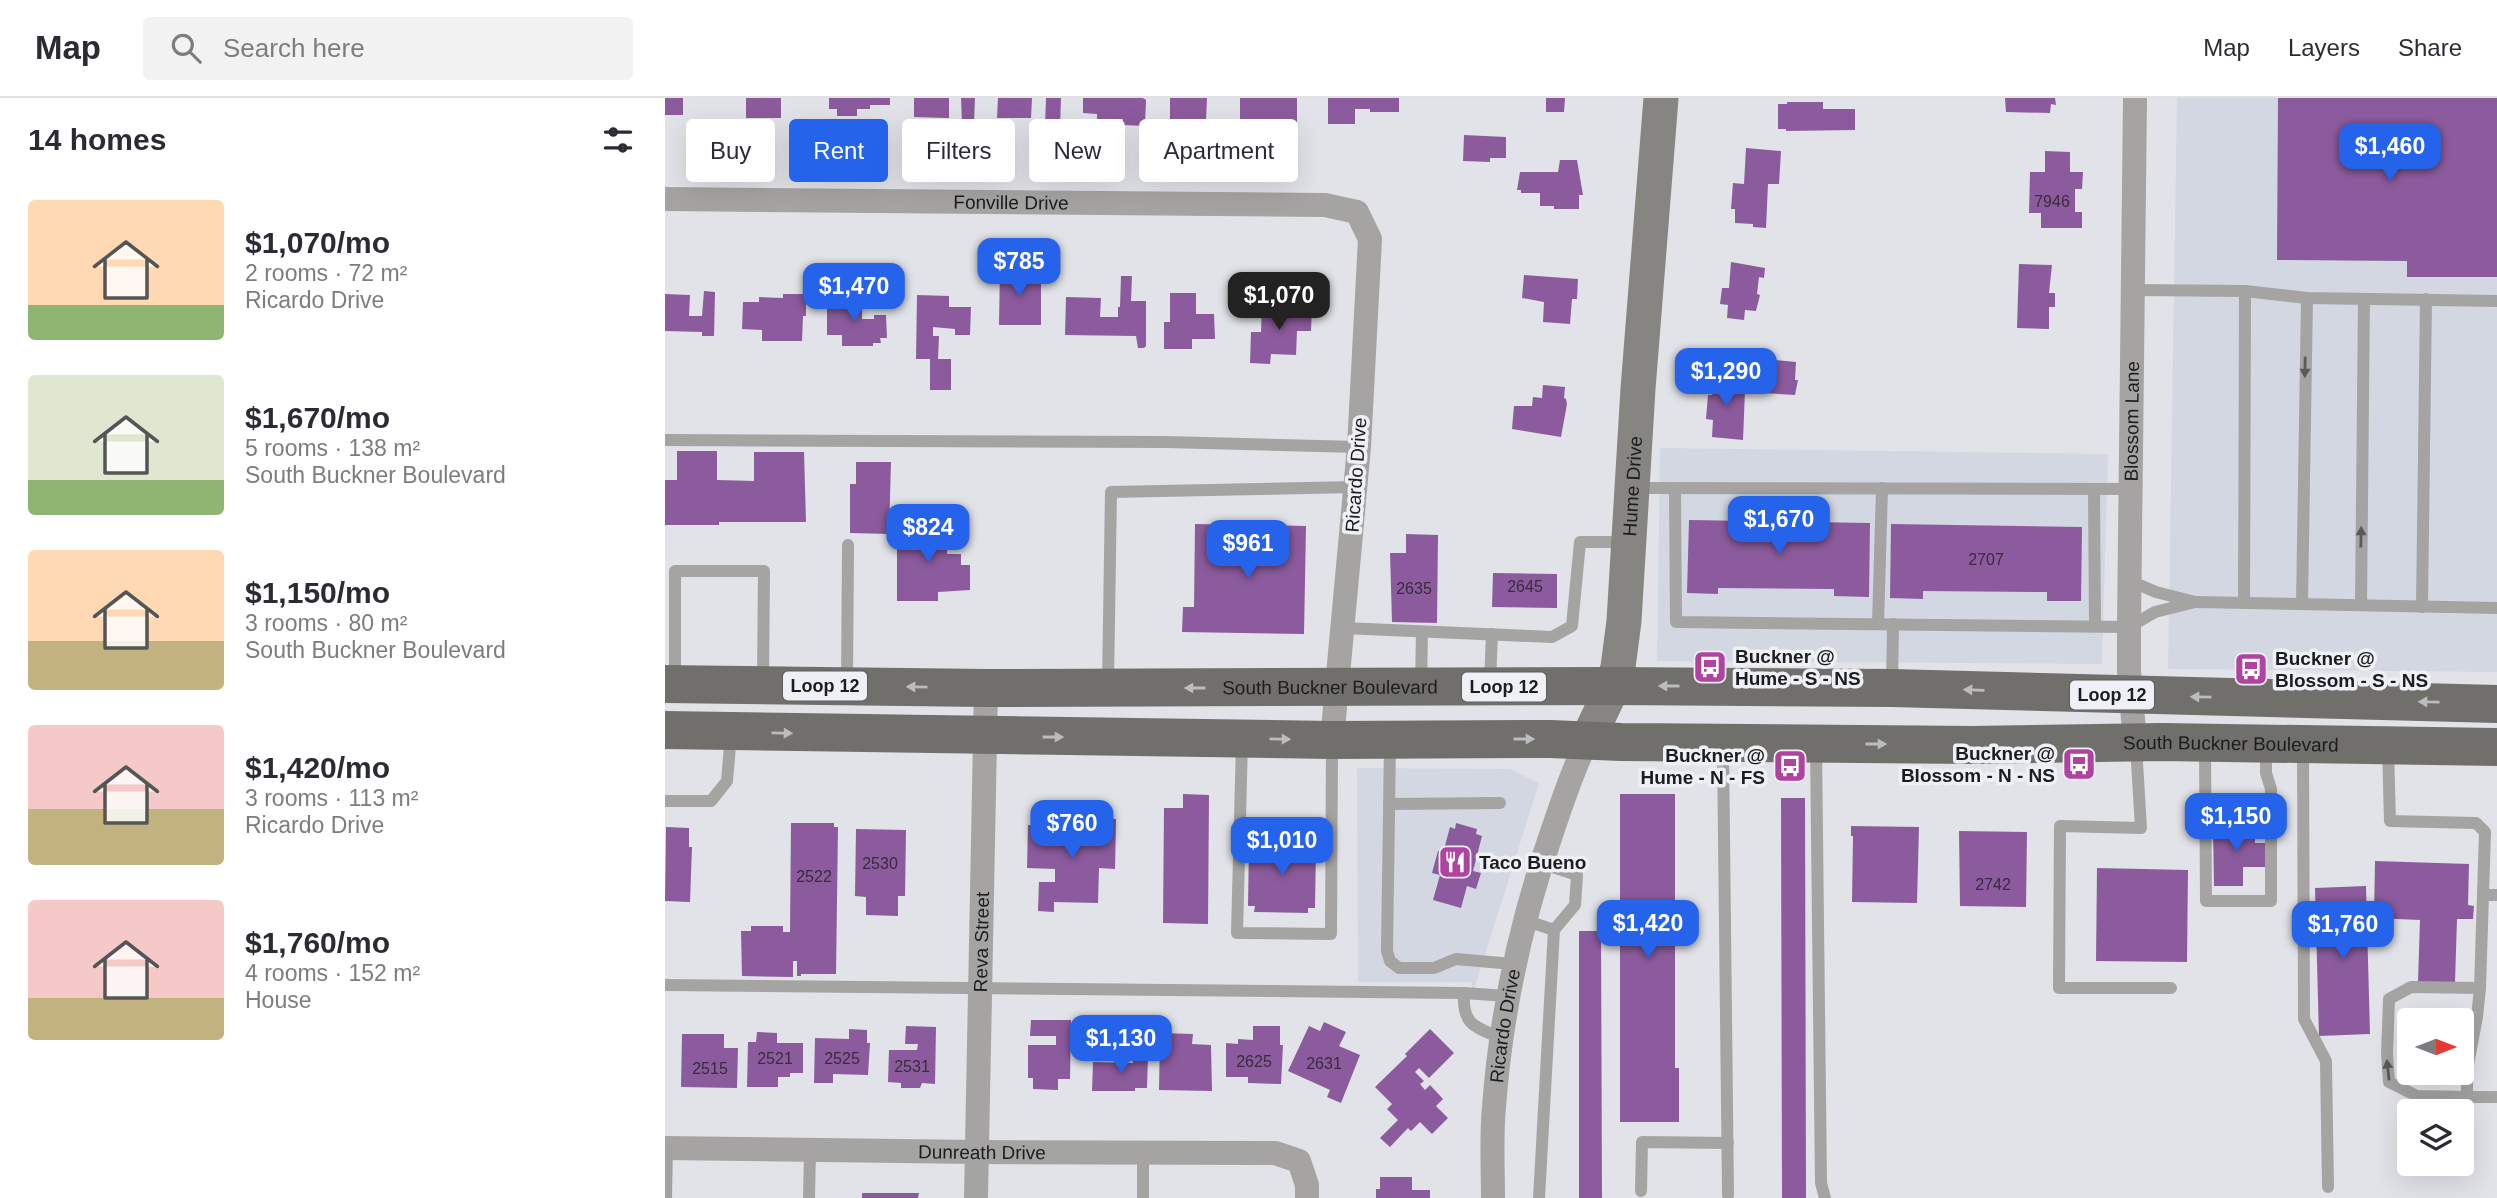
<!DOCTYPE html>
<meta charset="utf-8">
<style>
body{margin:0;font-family:Helvetica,sans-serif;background:#f2f2f3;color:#2b2b33;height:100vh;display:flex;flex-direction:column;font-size:26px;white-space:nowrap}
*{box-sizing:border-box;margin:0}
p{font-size:23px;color:#7c7c81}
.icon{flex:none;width:38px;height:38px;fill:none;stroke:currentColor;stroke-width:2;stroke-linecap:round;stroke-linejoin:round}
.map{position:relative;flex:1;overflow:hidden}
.panel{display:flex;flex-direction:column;background:#fff;width:665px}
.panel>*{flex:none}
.guide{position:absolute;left:21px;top:21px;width:665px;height:63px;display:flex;gap:14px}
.needle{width:46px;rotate:90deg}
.fabs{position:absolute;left:1732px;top:910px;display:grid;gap:14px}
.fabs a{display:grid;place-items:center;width:77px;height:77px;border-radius:7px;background:#fff;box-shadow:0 7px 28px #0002;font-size:35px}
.price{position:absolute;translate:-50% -60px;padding:0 16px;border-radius:14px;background:#2563eb;color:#fff;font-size:23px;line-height:46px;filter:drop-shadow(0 2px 4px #0008)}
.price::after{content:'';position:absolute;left:50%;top:42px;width:21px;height:16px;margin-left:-10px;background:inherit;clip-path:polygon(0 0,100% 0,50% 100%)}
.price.current{background:#222;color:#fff}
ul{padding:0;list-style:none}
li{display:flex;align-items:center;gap:21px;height:175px;padding:0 28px}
li span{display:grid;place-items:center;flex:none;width:196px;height:140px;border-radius:7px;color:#555}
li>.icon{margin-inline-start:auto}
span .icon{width:84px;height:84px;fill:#fffc;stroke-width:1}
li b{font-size:30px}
h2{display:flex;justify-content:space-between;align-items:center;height:84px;padding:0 28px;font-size:30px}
.pill{padding:0 24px;border-radius:7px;background:#fff;box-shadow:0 7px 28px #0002;font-size:24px;line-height:63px}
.pill.current{background:#2563eb;color:#fff}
header{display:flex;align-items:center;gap:42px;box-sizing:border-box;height:98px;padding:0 35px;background:#fff;border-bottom:2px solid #e1e1e2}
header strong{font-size:33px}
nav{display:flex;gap:38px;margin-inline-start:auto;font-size:24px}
.search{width:490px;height:63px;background:#f2f2f3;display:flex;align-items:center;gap:18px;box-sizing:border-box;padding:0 24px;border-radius:7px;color:#7c7c81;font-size:26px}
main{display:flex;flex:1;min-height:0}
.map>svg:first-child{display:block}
</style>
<header>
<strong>Map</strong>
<div class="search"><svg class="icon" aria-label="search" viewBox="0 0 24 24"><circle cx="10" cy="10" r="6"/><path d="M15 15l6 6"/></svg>Search here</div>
<nav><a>Map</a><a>Layers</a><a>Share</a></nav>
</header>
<main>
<section class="panel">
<h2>14 homes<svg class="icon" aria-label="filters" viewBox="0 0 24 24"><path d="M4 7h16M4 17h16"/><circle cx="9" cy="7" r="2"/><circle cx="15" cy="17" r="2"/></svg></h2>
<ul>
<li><span style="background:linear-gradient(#ffd9b3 75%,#8fb573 0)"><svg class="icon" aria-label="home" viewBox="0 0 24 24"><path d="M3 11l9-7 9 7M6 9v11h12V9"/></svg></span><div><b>$1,070/mo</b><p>2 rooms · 72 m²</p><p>Ricardo Drive</p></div></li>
<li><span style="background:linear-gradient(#dfe7d0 75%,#8fb573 0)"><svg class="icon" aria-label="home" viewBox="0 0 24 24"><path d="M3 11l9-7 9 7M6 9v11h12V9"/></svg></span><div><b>$1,670/mo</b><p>5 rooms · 138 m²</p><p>South Buckner Boulevard</p></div></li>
<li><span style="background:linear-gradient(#ffd9b3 65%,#c2b280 0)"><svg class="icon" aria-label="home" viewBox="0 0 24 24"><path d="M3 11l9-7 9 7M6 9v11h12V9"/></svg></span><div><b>$1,150/mo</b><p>3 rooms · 80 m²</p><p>South Buckner Boulevard</p></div></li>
<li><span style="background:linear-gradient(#f6c9c9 60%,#c2b280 0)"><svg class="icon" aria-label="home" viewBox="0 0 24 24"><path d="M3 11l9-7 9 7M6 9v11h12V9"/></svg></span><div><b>$1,420/mo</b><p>3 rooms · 113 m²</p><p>Ricardo Drive</p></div></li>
<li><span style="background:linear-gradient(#f6c9c9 70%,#c2b280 0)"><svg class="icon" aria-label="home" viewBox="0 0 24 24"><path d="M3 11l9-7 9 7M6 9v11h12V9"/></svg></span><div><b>$1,760/mo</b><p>4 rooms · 152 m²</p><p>House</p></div></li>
</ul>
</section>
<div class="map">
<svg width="1832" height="1100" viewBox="0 0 1832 1100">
<rect width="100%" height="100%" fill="#e1e3e8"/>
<g fill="#d2d7e2">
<polygon points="1512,0 1832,0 1832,574 1503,571"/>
<polygon points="995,350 1443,356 1437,566 992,563"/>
<polygon points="692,670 845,671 874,685 807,898 807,884 693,884"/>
</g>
<g fill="#8c5b9d">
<rect x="0" y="0" width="18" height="17"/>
<rect x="81" y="0" width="35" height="20"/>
<polygon points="164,0 225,0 225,7 205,7 205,11 192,11 192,18 172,18 172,11 164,11"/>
<polygon points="249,0 284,0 284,20 249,19"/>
<polygon points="296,0 310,0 309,24 297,24"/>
<polygon points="333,0 367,0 366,20 332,20"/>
<polygon points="381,0 396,0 395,29 380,28"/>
<polygon points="418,0 478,0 481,2 480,28 458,27 458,21 432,21 432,16 418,15"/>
<polygon points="505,0 542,0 541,23 505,23"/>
<rect x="575" y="0" width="57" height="26"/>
<polygon points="663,0 734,0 734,14 705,14 705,11 690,11 690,26 663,26"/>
<polygon points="881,0 900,0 899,14 881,14"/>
<polygon points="1340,0 1390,0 1391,7 1386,6 1385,15 1341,14"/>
<polygon points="1613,0 1832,0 1832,179 1742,179 1742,163 1612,162"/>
<polygon points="1122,4 1158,4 1158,11 1190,11 1190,32 1121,33 1121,31 1113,31 1113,6 1122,6"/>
<polygon points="799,37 841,39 841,60 825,60 825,64 798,63"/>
<polygon points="1081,50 1116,53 1114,86 1103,86 1101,130 1088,129 1088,126 1070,125 1070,111 1066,111 1068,85 1079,86"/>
<polygon points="1380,53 1405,54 1405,74 1418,74 1417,91 1410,91 1410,114 1417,114 1417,130 1376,130 1376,115 1364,115 1365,74 1380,74"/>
<polygon points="895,62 912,62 918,97 914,97 914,111 889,111 889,108 875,108 875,95 856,95 856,92 852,92 855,74 893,74"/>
<polygon points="1066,164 1100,170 1099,180 1094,179 1092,196 1095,197 1091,213 1080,212 1079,222 1062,220 1063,207 1055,206 1057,190 1064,190"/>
<polygon points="1354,166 1387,167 1384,195 1390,195 1390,209 1384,209 1384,231 1352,230"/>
<polygon points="335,168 356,168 356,178 376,178 376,227 334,227"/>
<polygon points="859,177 913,181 912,201 907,201 905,226 878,224 879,204 857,200"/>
<polygon points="456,178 467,178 466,203 481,203 481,248 479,250 473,250 471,238 400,237 401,199 436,200 435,219 453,219 453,209 455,209"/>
<polygon points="39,193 50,194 49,238 37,238 37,234 0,233 0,196 25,197 24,218 37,218"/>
<polygon points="505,195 531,195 531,216 549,216 550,241 527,241 527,251 499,251 499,224 505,224"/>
<polygon points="118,196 141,196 141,218 138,218 137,243 97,243 97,232 77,231 78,204 94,204 94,199 118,200"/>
<polygon points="252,197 284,198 284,209 306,209 305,237 290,237 290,231 268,229 268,238 274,238 273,261 286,261 286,292 265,292 265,261 251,261"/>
<polygon points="162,199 197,199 197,221 209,221 209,217 221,217 222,240 215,240 216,245 208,245 208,248 177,248 177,237 162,237"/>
<polygon points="597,207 647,209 646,233 632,233 631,257 606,256 605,266 585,265 586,234 596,234"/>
<polygon points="1100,261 1131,264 1130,282 1133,282 1130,297 1096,295 1097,286 1093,286 1094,270 1099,271"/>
<polygon points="1050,272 1071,274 1071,285 1055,283 1055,290 1080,292 1078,342 1047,339 1048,322 1041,321 1043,297 1047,297"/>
<polygon points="878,287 900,289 899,300 901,301 902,306 896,339 847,331 849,308 867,308 868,299 877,300"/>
<polygon points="12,353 52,353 52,382 89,383 89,354 139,354 141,424 54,424 54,427 0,427 0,382 12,382"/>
<polygon points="191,364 226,364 224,436 185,435 185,386 191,386"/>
<polygon points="1024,422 1205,425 1204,499 1169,498 1169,491 1053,490 1053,496 1022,495"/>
<polygon points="530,426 641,428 639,536 517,534 518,509 529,509"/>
<polygon points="1226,426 1417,429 1416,503 1382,503 1382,494 1258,493 1258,501 1225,500"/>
<polygon points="282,427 282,456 296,456 296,467 305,467 305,492 273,494 273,503 232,503 232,428"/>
<polygon points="741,436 773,437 772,525 727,524 725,455 741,455"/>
<polygon points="828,475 892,476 892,510 827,509"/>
<polygon points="518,696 544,697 543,826 498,825 499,710 518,710"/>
<polygon points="955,696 1010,696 1010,970 1014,970 1014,1024 955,1024"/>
<polygon points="1116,700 1140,700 1141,1100 1117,1100"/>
<polygon points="431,721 451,721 450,771 434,770 433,805 389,804 389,814 373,813 374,784 390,784 390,771 362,770 363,727 431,729"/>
<polygon points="126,725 169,725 169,729 173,729 171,876 136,876 136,878 132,878 132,863 128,863 128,879 77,878 76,833 86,833 86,828 118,828 118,834 125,834"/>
<polygon points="791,725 812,731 811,736 817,738 808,773 816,775 811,791 802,788 796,810 768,802 775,777 767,775 773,753 778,755 785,729 790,731"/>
<polygon points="1590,726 1590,745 1601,745 1601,769 1578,769 1578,788 1549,788 1548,727"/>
<polygon points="1186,728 1254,729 1252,805 1187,804 1188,738 1186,738"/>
<polygon points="1,729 24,730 24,749 27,749 25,804 0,803"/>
<polygon points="191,731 241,732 240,798 233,798 233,818 201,817 201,799 190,798"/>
<polygon points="1294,733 1362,734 1361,809 1295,808"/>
<polygon points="607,739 626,739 626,747 651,748 650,810 643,810 643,815 589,814 590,808 583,808 584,746 607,746"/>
<polygon points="1710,763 1804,766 1803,807 1809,808 1808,821 1792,821 1790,884 1753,884 1755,822 1709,820"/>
<polygon points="1432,770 1523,772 1522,864 1431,863"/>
<polygon points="1701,788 1705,936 1654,938 1650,790"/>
<polygon points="914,833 936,833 937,1100 914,1100"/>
<polygon points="366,922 406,922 405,981 393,981 393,992 368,991 368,980 363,980 363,947 391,947 391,938 365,938"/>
<polygon points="659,924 681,934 674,948 695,957 676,1005 662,999 665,992 623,973 644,928 655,933"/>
<polygon points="241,928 271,929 270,986 257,985 255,990 236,990 236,985 223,984 224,952 252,952 253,946 240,946"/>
<polygon points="588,928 615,928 615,947 618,947 616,986 583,985 583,979 561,979 561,945 573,946 573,941 588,942"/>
<polygon points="184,931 202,932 202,945 205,945 203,977 168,976 168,985 149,985 150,940 184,941"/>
<polygon points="765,931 789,955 764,980 754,970 750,974 759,983 755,986 760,992 765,987 778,1001 771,1008 783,1020 767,1036 755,1024 746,1033 743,1030 725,1049 715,1040 733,1022 722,1011 727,1006 710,989 742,958 740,956"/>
<polygon points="92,934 112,935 112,945 138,945 138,975 125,975 125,979 113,979 113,989 82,989 83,944 91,944"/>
<polygon points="495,935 528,936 527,946 546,947 547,993 494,992"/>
<polygon points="17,936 59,936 59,950 73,950 72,990 16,989"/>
<polygon points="468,958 483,958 482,990 470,990 470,993 427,993 428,964 468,965"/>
<polygon points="715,1079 747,1079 747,1092 765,1092 765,1100 711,1100 711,1091 715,1091"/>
<polygon points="197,1095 254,1095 253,1100 197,1100"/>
</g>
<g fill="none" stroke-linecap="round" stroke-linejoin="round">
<g stroke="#a5a4a2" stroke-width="12">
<polyline points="1469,192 1580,193 1642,200 1832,203"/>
<polyline points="0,342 501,344 694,349"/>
<polyline points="969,390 1466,391"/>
<polyline points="1010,390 1011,524 1464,529 1490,514 1530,504 1491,494 1465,483"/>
<polyline points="1429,391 1430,528"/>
<polyline points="1530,504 1832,510"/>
<polyline points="1579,505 1580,193"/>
<polyline points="1637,506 1642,200"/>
<polyline points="1696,507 1699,201"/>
<polyline points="1757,509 1761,201"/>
<polyline points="1213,526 1217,390"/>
<polyline points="678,530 887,539 907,528 915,444 963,444"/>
<polyline points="10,581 10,473 99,473 98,583"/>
<polyline points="182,584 183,447"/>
<polyline points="825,585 827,536"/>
<polyline points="1227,585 1228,526"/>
<polyline points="443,586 446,394 691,389"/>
<polyline points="756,586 757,534"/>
<polyline points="577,644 572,835 666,836 667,646"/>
<polyline points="725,645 722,853 725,863 734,870 769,870 791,861 848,866"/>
<polyline points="1471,648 1476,730 1395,728 1394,890 1506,890"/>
<polyline points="1540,648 1541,803 1606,803 1606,691 1601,675 1601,650"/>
<polyline points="1058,649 1063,1097"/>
<polyline points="1151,649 1156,1085 1160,1100"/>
<polyline points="1638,650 1639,921 1661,963 1663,1089"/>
<polyline points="1723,651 1725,723 1811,725 1820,734 1815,890 1812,919 1802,972 1802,999 1832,999"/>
<polyline points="0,703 46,703 62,683 66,636"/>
<polyline points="724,706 835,705"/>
<polyline points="876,765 912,777 910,807 889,832"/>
<polyline points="1818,797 1832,797"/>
<polyline points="859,822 889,832 874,1100"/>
<polyline points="0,887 799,895"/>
<path d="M836,940C810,929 797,927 799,895L842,898"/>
<polyline points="1802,999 1752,998 1724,984 1722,956 1724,901 1746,889 1815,890"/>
<polyline points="976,1093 977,1044 1063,1045"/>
<polyline points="1,1100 2,1050"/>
<polyline points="144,1100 145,1053"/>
<polyline points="478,1100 478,1054"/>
</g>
<g stroke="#a5a4a2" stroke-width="24">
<path id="s1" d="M0,101L660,107L692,114L705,141L694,349L667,642"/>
<path id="s2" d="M1470,645L1464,573V529L1470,0"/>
<path id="s3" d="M0,1050L312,1054L610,1055L634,1063L642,1087V1100"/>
<path id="s4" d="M311,1100L321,590"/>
<path id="s5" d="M828,1100C828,1070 826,1039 829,1009C836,914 855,827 886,737C897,705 907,673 922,643"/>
</g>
<path stroke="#878582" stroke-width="35" id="s6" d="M922,643L948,588L953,569L959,523L973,291L996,0"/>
<g stroke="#716f6c" stroke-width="38">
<path id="s7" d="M0,586L321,590L948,588L1227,590L1832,606"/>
<path id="s8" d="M0,632L667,642L885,641L956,644L1307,647L1497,644L1832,649"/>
</g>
</g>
<defs><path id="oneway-solid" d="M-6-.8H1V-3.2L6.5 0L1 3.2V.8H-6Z" transform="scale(1.75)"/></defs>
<g fill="#5a5a5a">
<use href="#oneway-solid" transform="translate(1640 269) rotate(91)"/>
<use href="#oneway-solid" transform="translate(1696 439) rotate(-89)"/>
<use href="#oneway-solid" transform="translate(1723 972) rotate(-96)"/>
</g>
<g fill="#bcbcbe">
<use href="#oneway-solid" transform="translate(1004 588) rotate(-180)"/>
<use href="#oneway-solid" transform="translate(252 589) rotate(-179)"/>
<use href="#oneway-solid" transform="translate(530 590) rotate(180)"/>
<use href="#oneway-solid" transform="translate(1309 592) rotate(-178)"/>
<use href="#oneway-solid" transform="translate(1536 599) rotate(-179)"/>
<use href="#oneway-solid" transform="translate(1764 604) rotate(-179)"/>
<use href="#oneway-solid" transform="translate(117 635) rotate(1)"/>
<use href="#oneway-solid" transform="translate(388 639)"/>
<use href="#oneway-solid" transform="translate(615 641) rotate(1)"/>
<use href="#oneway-solid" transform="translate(859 641)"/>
<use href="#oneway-solid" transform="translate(1211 646)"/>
</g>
<defs>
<symbol id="bus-square" viewBox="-11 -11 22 22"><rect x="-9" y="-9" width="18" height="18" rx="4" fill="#b042a0" stroke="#eef0f5"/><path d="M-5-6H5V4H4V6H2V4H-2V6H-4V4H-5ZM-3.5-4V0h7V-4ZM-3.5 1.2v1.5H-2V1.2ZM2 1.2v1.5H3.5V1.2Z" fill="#fff"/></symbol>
<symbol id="restaurant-square" viewBox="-11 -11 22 22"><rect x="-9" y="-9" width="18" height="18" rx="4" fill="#b042a0" stroke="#eef0f5"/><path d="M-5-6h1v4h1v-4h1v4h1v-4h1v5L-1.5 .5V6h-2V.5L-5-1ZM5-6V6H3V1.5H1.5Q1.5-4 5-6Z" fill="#fff"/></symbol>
</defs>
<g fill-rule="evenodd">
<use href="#bus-square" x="1026" y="550" width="38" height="38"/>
<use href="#bus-square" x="1567" y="552" width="38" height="38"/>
<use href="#bus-square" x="1395" y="647" width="38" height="38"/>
<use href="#bus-square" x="1106" y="649" width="38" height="38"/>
<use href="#restaurant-square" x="771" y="745" width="38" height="38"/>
</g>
<g text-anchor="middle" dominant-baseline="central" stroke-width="7" stroke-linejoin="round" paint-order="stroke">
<g font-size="16" fill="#382c3e">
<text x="1387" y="103">7946</text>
<text x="1321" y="461">2707</text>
<text x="860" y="488">2645</text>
<text x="749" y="490">2635</text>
<text x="215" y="765">2530</text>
<text x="149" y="778">2522</text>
<text x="1328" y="786">2742</text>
<text x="110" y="960">2521</text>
<text x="177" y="960">2525</text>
<text x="589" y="963">2625</text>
<text x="659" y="965">2631</text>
<text x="247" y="968">2531</text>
<text x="45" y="970">2515</text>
</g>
<g fill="#eef0f5" stroke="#5b5c5f" stroke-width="2">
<rect x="118" y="573.5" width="84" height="29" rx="5"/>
<rect x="797" y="574.5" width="84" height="29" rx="5"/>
<rect x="1405" y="582.5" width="84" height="29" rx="5"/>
</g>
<g font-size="18" font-weight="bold" fill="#1c1d1f">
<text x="160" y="588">Loop 12</text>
<text x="839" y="589">Loop 12</text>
<text x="1447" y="597">Loop 12</text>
</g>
<g font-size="19" fill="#1c1d1f" stroke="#eef0f5">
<text stroke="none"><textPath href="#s1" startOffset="346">Fonville Drive</textPath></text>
<text stroke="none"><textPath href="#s2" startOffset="322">Blossom Lane</textPath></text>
<text transform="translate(691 377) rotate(-86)">Ricardo Drive</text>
<text stroke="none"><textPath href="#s6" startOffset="262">Hume Drive</textPath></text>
<text stroke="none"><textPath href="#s7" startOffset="665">South Buckner Boulevard</textPath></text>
<text stroke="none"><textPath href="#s8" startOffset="1566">South Buckner Boulevard</textPath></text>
<text stroke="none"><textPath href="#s4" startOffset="256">Reva Street</textPath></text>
<text stroke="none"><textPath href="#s5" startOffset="173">Ricardo Drive</textPath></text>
<text stroke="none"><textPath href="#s3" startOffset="317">Dunreath Drive</textPath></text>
</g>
<g font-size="19" font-weight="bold" fill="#1c1d1f" stroke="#eef0f5" text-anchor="start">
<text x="1070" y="558">Buckner @<tspan x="1070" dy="22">Hume - S - NS</tspan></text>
<text x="1610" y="560">Buckner @<tspan x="1610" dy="22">Blossom - S - NS</tspan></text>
<text x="1390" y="655" text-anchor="end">Buckner @<tspan x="1390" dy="22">Blossom - N - NS</tspan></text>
<text x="1100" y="657" text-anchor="end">Buckner @<tspan x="1100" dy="22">Hume - N - FS</tspan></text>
<text x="814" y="764">Taco Bueno</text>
</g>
</g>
</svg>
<div class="fabs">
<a><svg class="needle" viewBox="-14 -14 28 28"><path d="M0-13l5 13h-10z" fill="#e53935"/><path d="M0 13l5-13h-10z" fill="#7c7c81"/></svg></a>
<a><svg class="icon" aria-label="layers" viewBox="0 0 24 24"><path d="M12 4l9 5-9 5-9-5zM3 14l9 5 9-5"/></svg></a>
</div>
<b class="price" style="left:1725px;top:85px">$1,460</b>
<b class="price" style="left:354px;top:200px">$785</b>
<b class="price" style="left:189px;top:225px">$1,470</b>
<b class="price current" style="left:614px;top:234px">$1,070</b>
<b class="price" style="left:1061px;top:310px">$1,290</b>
<b class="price" style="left:1114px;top:458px">$1,670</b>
<b class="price" style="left:263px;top:466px">$824</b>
<b class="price" style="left:583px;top:482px">$961</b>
<b class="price" style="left:1571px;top:755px">$1,150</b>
<b class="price" style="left:407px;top:762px">$760</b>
<b class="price" style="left:617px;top:779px">$1,010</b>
<b class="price" style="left:983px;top:862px">$1,420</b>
<b class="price" style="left:1678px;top:863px">$1,760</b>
<b class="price" style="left:456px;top:977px">$1,130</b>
<div class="guide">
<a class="pill">Buy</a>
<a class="pill current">Rent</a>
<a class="pill">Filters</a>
<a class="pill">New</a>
<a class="pill">Apartment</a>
</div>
</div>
</main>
